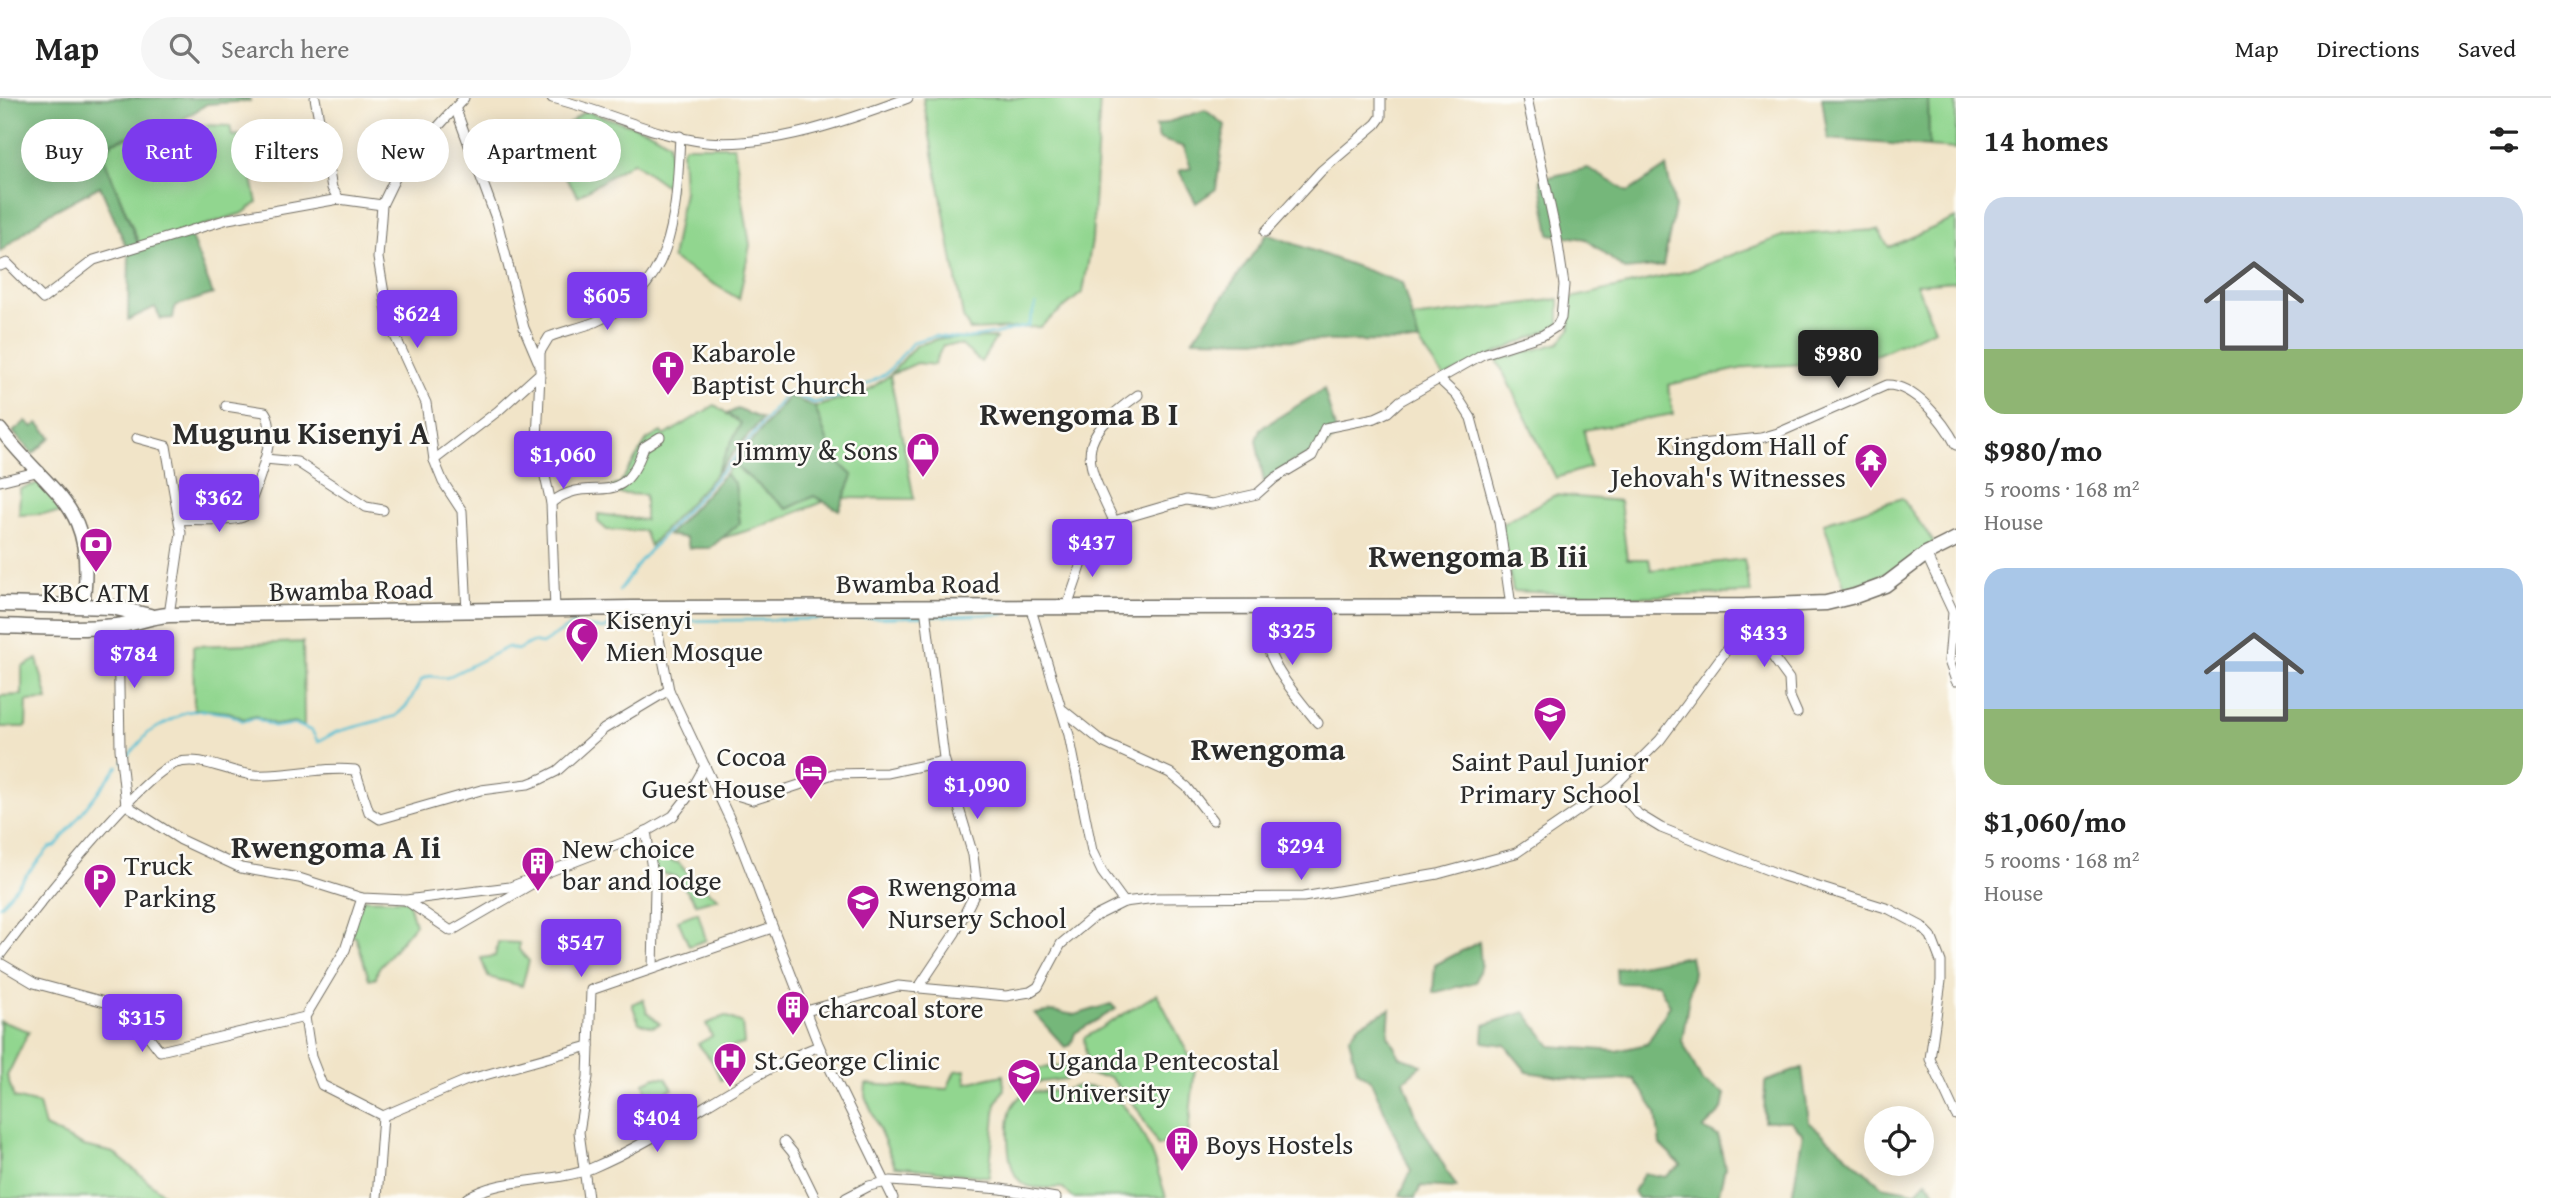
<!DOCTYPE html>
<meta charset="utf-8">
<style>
body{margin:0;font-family:"Gentium Book Plus",serif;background:#f6f6f6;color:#222;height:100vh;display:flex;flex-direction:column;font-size:26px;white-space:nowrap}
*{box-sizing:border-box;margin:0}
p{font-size:23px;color:#767676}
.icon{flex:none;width:38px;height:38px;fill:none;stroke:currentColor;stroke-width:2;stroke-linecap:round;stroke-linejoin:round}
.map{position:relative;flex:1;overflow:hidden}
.sheet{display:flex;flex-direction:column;background:#fff;width:595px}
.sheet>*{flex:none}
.hud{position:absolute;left:21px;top:21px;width:665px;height:63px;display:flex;gap:14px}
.tools{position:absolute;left:1864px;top:1008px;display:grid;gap:14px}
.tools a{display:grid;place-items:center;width:70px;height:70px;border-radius:50%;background:#fff;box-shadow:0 4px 18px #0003;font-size:35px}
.price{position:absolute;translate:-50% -60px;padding:0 16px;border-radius:7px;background:#7c3aed;color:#fff;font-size:23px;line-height:46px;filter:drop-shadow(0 2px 4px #0008)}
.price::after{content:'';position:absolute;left:50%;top:42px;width:21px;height:16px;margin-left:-10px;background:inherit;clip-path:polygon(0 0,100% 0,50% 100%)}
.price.selected{background:#222;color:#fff}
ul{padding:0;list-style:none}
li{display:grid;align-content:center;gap:14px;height:371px;padding:0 28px}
li span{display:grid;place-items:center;height:217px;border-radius:21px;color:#555}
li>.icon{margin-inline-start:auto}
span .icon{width:126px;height:126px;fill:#fffc;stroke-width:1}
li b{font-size:30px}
h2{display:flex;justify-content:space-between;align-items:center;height:84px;padding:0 28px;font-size:30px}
.tag{padding:0 24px;border-radius:32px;background:#fff;box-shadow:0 4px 18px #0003;font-size:24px;line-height:63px}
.tag.selected{background:#7c3aed;color:#fff}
header{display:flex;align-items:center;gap:42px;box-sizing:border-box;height:98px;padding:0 35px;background:#fff;border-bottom:2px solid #e0e0e0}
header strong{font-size:33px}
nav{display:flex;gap:38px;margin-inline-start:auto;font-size:24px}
.search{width:490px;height:63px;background:#f6f6f6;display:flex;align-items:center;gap:18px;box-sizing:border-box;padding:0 24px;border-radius:38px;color:#767676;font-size:26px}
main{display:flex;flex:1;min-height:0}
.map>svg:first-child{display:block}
</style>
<header>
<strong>Map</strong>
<div class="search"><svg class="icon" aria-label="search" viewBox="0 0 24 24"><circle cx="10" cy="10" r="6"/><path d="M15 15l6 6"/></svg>Search here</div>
<nav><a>Map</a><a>Directions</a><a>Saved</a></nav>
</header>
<main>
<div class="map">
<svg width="1956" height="1100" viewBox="0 0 1956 1100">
<rect width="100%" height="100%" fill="#fdfcf7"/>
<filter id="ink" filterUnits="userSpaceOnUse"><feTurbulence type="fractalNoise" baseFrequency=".0143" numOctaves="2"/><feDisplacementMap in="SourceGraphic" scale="14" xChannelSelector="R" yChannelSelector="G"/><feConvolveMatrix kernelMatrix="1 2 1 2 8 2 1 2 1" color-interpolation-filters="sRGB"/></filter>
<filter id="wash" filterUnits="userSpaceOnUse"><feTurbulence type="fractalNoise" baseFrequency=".00686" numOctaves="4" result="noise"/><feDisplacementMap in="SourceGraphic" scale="28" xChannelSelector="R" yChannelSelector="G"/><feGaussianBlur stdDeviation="1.57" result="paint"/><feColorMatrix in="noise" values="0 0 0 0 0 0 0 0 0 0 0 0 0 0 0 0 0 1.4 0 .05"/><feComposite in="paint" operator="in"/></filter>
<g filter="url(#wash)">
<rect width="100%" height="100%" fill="#f1e4c8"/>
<g fill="#91d68f" stroke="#5e805d" stroke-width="2">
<polygon points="923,0 1100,0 1092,142 1083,194 1040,229 970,232 963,219"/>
<polygon points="1928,0 1956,0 1956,51 1929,49"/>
<polygon points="585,13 647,32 669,44 672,92 633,64 578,98 543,46"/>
<path d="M175,26L230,28L232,38L243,37L257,105L243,115L140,148L104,60L112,44C136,36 155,39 175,26Z"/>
<polygon points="685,48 734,48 750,147 739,201 672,161 684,93 682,53"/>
<polygon points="1956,120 1956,183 1916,186 1935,231 1862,263 1748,269 1668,287 1673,316 1584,332 1590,369 1556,380 1497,262 1559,245 1570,231 1571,200 1689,173 1785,137 1878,132 1889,149"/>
<polygon points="1559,201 1559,227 1444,279 1419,244 1412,220"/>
<polygon points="996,240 981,264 961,247 943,247 934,267 917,265 890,277 914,401 844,400 853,378 833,359 815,309 864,295 890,277 915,248 937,241"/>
<polygon points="715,307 741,325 715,377 650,448 644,433 607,432 598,424 598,416 645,422 645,397 600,395 620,385 647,342 661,334 664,338"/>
<polygon points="733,366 787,411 814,398 823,404 757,430 722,440 740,425 735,386 725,376"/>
<polygon points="39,385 63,415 19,417 20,391"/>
<polygon points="1555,397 1620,403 1627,461 1649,461 1651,472 1744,461 1751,495 1631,499 1513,493 1500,427"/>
<polygon points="1902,400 1935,446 1887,475 1845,491 1824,425"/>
<polygon points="303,544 304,629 295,624 276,627 256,618 244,621 229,614 194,611 193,548"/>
<polygon points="37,561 48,602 27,603 26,629 0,629 0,598 22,597 22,569"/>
<polygon points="655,758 679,765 694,783 718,800 697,806 676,779 650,772"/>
<polygon points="357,801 408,802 415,826 378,871 376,880 369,881 356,839 345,836"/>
<polygon points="698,814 706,842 689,848 678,822"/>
<polygon points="498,844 519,845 519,852 529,863 522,888 488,879 481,860 495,858"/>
<polygon points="1157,896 1195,969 1188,1037 1158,1048 1137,1010 1110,979 1078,976 1087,968 1084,940"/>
<polygon points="643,901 647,914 660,926 653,929 639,925 632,906"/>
<polygon points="725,918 742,925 744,946 727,950 731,970 736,975 721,982 712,963 698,946 712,938 706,926"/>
<polygon points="0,923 29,933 7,978 14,1000 39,1006 45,1029 84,1048 114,1055 168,1100 0,1100"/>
<polygon points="1081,966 1066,981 1014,987 1012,973"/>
<polygon points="965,972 966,985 1003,977 1004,991 996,1006 989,1079 895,1068 865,998 866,986 947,991 955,973"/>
<polygon points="655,979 666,980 673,991 668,992 668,997 658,1002 648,1000 644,985"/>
<path d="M1077,988C1085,989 1096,989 1104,993C1139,1010 1155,1064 1166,1099L1073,1100L1063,1090C1050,1089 1031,1093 1021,1084C1006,1072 1006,1027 1011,1011C1014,1003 1020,999 1025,994L1063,993Z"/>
</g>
<g fill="#74b77a" stroke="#507152" stroke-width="2">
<polygon points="0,0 250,0 250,3 207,6 158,37 139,35 112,44 104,60 139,148 189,134 213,196 175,208 173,220 161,221 155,209 128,222 129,155 100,88 46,117 0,154"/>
<polygon points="1822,0 1928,0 1929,49 1828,41"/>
<polygon points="1205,12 1225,27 1216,91 1196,105 1179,73 1191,70 1184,49 1159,41 1156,28"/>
<polygon points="1666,69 1675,109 1663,168 1625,172 1586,141 1550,136 1540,81 1588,70 1628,94"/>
<polygon points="1267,136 1402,185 1419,244 1193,241"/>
<polygon points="1324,291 1337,337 1325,350 1291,365 1264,384 1256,342 1260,331"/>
<polygon points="789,298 815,309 833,359 853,378 839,412 814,398 787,411 733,366"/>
<polygon points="737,311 762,321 715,377 741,325 727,316"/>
<polygon points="26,323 33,329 38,325 51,339 33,356 13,334"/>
<polygon points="725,376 735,386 740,425 710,450 689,450 686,440 668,437"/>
<polygon points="1479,844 1481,866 1476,884 1433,895 1435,867"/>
<polygon points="1690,858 1693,873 1682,943 1702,983 1725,996 1722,1012 1703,1031 1718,1038 1725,1069 1718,1100 1638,1100 1634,1093 1644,1075 1665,1079 1681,1067 1660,1047 1656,1014 1634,981 1588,983 1527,974 1505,947 1483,944 1484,927 1525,914 1551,948 1616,953 1647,946 1670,907 1658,886 1617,885 1616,871"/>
<polygon points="1111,906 1116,911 1075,935 1071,947 1065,949 1035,916 1052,913 1075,917"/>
<polygon points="1390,911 1388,937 1400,959 1422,967 1404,982 1418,1023 1457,1090 1421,1088 1415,1100 1400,1097 1411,1073 1371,983 1357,972 1349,940 1359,927"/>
<polygon points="1802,970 1809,1024 1882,1088 1915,1094 1927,1083 1936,1096 1948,1100 1792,1100 1803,1035 1790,1023 1764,1023 1765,984"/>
</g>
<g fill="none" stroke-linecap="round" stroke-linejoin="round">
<g stroke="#58c0d4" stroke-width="2.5">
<polyline points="619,493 641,462 736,358 788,294 814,305 850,296 887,275 913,244 935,238 962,241 994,236 1028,228 1036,206"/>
<path d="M661,523C776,522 890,520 1004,516"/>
<polyline points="123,664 149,634 186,614 201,612 229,616 243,623 256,620 275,629 295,626 312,633 318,644 336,634 396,618 408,606 422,581 430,578 446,580 508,549 517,552 532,544 542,546 573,526 604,531 618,521 651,523"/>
<polyline points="0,808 49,750 56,748 118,668"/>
</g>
</g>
</g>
<g filter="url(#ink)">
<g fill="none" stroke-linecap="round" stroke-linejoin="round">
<defs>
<g id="street">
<polyline points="315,0 332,90 339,101 382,107"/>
<polyline points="464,0 399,72 382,107 378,160 389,225 426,305 434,362 443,384 462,413 467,514"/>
<path d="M552,0C603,12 654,38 706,44C770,50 849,22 908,0"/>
<polyline points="456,12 497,123 524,230 538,263"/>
<polyline points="1265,134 1321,73 1376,26 1381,19 1381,0"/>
<polyline points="0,168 7,165 43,201 94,162 228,121 339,101"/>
<polyline points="540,275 537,343 551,405 555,512"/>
<polyline points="1440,282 1457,298 1471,320 1499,424 1511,508"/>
<polyline points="137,340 166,348 181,435 169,517"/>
<path d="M1679,348L1761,340L1778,335L1887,287C1915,287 1944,324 1956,347"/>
<polyline points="265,361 297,364 366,409 383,412"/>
<path d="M434,362L498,313L540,275V254L549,239C564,233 580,230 595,224C677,190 676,113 680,38"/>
<polyline points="0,383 40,373"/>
<path d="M551,405C593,372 620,419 644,349L660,339"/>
<path d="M180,422C196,420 233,425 245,418C254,395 280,335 265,314L226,308"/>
<path d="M1114,423C1083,358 1074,343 1138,297"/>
<polyline points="1926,456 1953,514 1949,563 1956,583"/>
<path d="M1257,507C1264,561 1285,585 1318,625"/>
<polyline points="1030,508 1069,637 1092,753 1102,774 1124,804"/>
<polyline points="1067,509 1090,442 1114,423 1186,402 1212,406 1257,396 1275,380 1312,358 1325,330 1375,320 1388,314 1400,303 1483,256 1543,237 1557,228 1561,220 1564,187 1557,140 1527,0"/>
<polyline points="1742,517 1789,581 1790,599 1797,615"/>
<polyline points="118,528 120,651 126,707"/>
<polyline points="657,530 669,592 734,730 819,948 893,1100"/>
<polyline points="1063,612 1104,645 1170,675 1187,689 1213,722"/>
<polyline points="1614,688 1638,716 1661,730 1783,778 1889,811 1921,828 1931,838 1941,864 1941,883 1930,961 1956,1017"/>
<polyline points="716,691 753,702 833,676 887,675 944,663"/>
<polyline points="126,707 181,742 241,770 299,780 362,800 406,802 510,789 635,740 673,718 687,700 705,668"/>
<polyline points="646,733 655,790 653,869"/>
<polyline points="362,800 345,852 305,919 311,959 322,987 383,1018 377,1100"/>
<polyline points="407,803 451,833 535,784"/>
<path d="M0,857C28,820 140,677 176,665C202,657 228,675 254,677C287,679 322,668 355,672L369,714L380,721L481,692L528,686L541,681L557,673L604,631L669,592"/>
<polyline points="0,865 34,885 127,910 160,953 305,919"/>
<polyline points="919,889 955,835 977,791 973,757 944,660 925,509"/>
<polyline points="806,913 898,888 1006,898 1030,894 1038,889 1061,846 1092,820 1124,804 1156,800 1303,799 1438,776 1516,755 1614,688 1660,642 1733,543 1745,508"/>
<polyline points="383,1018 467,982 589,948"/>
<polyline points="784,1044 793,1055 815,1100"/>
<path d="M467,1100C503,1078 553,1086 592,1070C672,1036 739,979 819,948"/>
<polyline points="588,1100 579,1034 588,979 591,892 772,830"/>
<polyline points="846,1100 869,1088 891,1083 1001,1091 1056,1100"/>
</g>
<g id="secondary">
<path d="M0,331C53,400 97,405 83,508"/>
<polyline points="657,530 657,511"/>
</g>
<g id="primary">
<polyline points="0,506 112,509 150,518"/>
<path d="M0,528C39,529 77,532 116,528C134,526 150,518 169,517L632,510L1745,508L1826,505L1855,498L1885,487L1926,456L1956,441"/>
</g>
</defs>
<use href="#street" stroke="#706c62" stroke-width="11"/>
<use href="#secondary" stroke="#706c62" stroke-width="15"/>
<use href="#primary" stroke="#706c62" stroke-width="17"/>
<use href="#street" stroke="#fff" stroke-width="9"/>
<use href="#secondary" stroke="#fff" stroke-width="12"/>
<use href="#primary" stroke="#fff" stroke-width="14"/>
</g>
</g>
<defs>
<symbol id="church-pin" viewBox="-11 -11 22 30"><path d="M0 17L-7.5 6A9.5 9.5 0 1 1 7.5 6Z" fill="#b5179e" stroke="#fdfcf7"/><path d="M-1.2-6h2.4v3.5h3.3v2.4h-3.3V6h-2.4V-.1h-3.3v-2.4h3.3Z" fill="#fff"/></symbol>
<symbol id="shop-pin" viewBox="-11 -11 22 30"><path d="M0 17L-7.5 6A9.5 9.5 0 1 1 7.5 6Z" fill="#b5179e" stroke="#fdfcf7"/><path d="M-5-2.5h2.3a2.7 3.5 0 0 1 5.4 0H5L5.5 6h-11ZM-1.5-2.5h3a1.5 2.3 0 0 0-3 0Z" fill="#fff"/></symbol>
<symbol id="temple-pin" viewBox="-11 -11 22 30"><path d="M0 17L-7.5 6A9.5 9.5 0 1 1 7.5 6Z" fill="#b5179e" stroke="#fdfcf7"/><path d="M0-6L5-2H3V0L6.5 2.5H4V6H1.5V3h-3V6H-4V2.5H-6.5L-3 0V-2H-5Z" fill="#fff"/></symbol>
<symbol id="bank-pin" viewBox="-11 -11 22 30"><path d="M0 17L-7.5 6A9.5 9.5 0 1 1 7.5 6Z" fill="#b5179e" stroke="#fdfcf7"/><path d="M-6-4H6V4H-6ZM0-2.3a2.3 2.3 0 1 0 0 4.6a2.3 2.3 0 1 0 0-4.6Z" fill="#fff"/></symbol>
<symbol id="mosque-pin" viewBox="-11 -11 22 30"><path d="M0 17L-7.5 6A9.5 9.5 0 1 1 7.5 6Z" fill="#b5179e" stroke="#fdfcf7"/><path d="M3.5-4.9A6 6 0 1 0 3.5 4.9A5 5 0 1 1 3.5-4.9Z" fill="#fff"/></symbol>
<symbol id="school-pin" viewBox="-11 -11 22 30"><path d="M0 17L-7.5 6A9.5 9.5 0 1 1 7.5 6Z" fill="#b5179e" stroke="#fdfcf7"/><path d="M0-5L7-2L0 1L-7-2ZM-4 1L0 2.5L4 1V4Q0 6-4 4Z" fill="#fff"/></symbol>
<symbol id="hotel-pin" viewBox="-11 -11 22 30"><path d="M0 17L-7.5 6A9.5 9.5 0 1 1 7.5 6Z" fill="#b5179e" stroke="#fdfcf7"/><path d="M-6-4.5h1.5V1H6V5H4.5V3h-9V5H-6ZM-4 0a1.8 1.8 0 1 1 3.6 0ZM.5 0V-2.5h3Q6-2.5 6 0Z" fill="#fff"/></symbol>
<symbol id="building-pin" viewBox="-11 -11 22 30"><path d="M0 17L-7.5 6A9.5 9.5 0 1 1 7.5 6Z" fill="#b5179e" stroke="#fdfcf7"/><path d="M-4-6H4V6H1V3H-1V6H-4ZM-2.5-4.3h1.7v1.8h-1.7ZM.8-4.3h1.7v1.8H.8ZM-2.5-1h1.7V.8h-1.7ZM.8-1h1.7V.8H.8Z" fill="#fff"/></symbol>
<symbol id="parking-pin" viewBox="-11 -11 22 30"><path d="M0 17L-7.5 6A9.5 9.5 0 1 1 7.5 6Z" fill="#b5179e" stroke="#fdfcf7"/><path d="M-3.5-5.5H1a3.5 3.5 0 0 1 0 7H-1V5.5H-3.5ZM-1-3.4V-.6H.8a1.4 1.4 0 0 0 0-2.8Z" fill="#fff"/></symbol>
<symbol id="hospital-pin" viewBox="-11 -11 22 30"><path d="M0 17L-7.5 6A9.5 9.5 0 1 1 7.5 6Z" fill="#b5179e" stroke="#fdfcf7"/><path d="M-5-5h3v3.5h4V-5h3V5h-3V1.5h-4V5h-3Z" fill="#fff"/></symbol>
<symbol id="university-pin" viewBox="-11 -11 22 30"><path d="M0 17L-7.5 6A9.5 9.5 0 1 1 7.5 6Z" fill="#b5179e" stroke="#fdfcf7"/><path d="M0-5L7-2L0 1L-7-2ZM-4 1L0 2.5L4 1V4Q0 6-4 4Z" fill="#fff"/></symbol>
</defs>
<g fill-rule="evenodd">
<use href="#church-pin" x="649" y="250" width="38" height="52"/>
<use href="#shop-pin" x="904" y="332" width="38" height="52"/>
<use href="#temple-pin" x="1852" y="343" width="38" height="52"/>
<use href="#bank-pin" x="77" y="427" width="38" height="52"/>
<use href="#mosque-pin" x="563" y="517" width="38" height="52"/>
<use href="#school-pin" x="1531" y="596" width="38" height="52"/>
<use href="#hotel-pin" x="792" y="654" width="38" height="52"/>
<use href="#building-pin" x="519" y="746" width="38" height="52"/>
<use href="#parking-pin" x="81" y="763" width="38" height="52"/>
<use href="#school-pin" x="844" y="784" width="38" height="52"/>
<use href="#building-pin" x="774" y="890" width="38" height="52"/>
<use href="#hospital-pin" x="711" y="942" width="38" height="52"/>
<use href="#university-pin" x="1005" y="958" width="38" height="52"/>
<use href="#building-pin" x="1163" y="1026" width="38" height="52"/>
</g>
<g text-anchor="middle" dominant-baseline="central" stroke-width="5" stroke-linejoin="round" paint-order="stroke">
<g font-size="28" fill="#2b2b2b" stroke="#fdfcf7" text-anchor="start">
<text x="692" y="253">Kabarole<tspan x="692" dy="32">Baptist Church</tspan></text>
<text x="1846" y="346" text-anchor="end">Kingdom Hall of<tspan x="1846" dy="32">Jehovah's Witnesses</tspan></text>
<text x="898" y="351" text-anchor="end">Jimmy &amp; Sons</text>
<text x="96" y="493" text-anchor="middle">KBC ATM</text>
<text x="606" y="520">Kisenyi<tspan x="606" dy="32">Mien Mosque</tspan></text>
<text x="786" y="657" text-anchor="end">Cocoa<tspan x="786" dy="32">Guest House</tspan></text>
<text x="1550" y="662" text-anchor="middle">Saint Paul Junior<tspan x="1550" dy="32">Primary School</tspan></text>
<text x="562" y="749">New choice<tspan x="562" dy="32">bar and lodge</tspan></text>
<text x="124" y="766">Truck<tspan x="124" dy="32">Parking</tspan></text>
<text x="888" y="787">Rwengoma<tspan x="888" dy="32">Nursery School</tspan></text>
<text x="818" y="909">charcoal store</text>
<text x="754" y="961">St.George Clinic</text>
<text x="1048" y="961">Uganda Pentecostal<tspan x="1048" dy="32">University</tspan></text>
<text x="1206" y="1045">Boys Hostels</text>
</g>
<g font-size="28" fill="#2b2b2b" stroke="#fdfcf7">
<text x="918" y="484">Bwamba Road</text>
<text transform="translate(351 491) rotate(-1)">Bwamba Road</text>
</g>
<g font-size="32" font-weight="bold" fill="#2b2b2b" stroke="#fdfcf7">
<text x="1079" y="315">Rwengoma B I</text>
<text x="301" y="334">Mugunu Kisenyi A</text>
<text x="1478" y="457">Rwengoma B Iii</text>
<text x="1268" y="650">Rwengoma</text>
<text x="336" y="748">Rwengoma A Ii</text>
</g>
</g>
</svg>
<div class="tools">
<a><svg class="icon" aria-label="locate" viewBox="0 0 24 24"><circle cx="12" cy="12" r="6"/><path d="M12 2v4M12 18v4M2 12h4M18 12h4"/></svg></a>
</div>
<b class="price" style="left:607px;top:234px">$605</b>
<b class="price" style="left:417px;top:252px">$624</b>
<b class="price selected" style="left:1838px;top:292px">$980</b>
<b class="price" style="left:563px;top:393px">$1,060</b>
<b class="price" style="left:219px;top:436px">$362</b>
<b class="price" style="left:1092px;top:481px">$437</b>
<b class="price" style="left:1292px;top:569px">$325</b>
<b class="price" style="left:1764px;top:571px">$433</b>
<b class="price" style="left:134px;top:592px">$784</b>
<b class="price" style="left:977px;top:723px">$1,090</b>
<b class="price" style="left:1301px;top:784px">$294</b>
<b class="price" style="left:581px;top:881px">$547</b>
<b class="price" style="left:142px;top:956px">$315</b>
<b class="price" style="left:657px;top:1056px">$404</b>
<div class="hud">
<a class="tag">Buy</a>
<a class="tag selected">Rent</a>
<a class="tag">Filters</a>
<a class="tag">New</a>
<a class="tag">Apartment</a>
</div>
</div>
<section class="sheet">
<h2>14 homes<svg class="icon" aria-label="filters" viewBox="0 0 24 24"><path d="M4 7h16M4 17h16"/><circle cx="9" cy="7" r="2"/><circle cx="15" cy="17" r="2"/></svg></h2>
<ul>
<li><span style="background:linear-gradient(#c9d6e8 70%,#8fb573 0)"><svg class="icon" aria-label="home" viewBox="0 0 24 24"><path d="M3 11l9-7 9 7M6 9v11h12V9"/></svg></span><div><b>$980/mo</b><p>5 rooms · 168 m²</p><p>House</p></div></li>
<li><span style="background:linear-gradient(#a9c7e8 65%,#8fb573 0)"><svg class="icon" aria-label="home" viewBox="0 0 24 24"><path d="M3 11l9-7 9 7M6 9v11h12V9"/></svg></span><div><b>$1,060/mo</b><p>5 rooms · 168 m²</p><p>House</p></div></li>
</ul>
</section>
</main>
